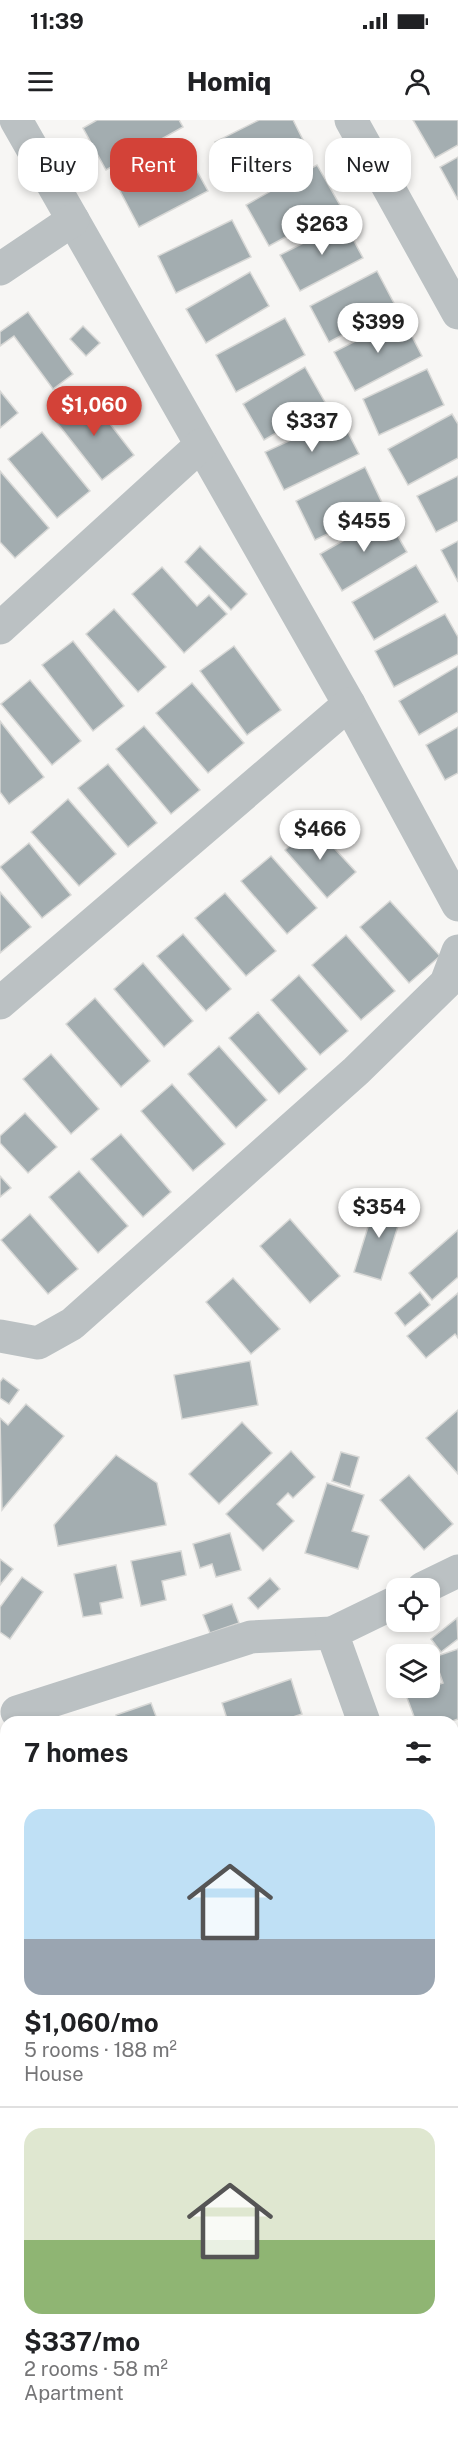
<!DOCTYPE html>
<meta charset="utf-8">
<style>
body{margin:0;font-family:"Public Sans",sans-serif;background:#f2f2f2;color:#202124;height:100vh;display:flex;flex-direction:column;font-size:22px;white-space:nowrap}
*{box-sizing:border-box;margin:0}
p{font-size:20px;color:#757577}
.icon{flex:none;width:33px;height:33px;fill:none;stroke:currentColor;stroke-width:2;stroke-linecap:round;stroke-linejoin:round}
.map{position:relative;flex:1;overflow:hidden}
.details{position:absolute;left:0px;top:1596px;width:459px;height:722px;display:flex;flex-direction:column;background:#fff;border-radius:18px 18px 0 0;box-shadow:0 3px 9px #0003}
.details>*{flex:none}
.hud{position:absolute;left:18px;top:18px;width:423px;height:54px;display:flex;gap:12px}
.buttons{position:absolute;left:386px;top:1458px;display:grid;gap:12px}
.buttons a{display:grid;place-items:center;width:54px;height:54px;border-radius:12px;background:#fff;box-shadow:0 3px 9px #0003;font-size:30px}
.price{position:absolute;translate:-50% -51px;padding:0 14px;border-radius:21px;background:#fff;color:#222;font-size:20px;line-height:39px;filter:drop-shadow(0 2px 3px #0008)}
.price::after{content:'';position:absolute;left:50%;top:36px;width:18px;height:14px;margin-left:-9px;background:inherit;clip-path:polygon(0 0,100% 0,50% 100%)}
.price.current{background:#d34238;color:#fff}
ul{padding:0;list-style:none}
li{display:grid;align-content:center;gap:12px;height:318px;padding:0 24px}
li+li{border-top:2px solid #e0e0e0}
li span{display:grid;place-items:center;height:186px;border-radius:18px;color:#555}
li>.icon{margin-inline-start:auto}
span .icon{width:108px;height:108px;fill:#fffc;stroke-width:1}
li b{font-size:26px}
h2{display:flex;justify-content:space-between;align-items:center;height:72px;padding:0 24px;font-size:26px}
.pill{padding:0 21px;border-radius:18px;background:#fff;box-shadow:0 3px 9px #0003;font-size:21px;line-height:54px}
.pill.current{background:#d34238;color:#fff}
.status{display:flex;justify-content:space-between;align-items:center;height:42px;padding:0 30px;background:#fff;direction:ltr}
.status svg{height:16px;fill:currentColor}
header{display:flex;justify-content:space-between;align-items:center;height:78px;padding:0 24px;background:#fff;font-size:27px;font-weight:800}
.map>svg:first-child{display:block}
</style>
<div class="status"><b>11:39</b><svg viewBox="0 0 49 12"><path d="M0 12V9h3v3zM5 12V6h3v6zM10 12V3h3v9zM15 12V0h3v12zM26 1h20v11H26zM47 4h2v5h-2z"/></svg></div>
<header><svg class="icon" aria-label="menu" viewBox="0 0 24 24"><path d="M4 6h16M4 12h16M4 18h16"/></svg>Homiq<svg class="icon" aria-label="person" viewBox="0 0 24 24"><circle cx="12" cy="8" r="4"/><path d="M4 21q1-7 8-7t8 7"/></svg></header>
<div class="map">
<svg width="458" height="2317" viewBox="0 0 458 2317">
<rect width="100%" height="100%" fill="#f7f6f4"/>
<g fill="#a3adb0" stroke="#d8d8d6" stroke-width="1.5">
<polygon points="97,0 179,0 183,7 106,50 83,8"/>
<polygon points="259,0 293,0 305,24 234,59 215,22"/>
<polygon points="413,0 458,0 458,25 435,38"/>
<polygon points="187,33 208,71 139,107 119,69"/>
<polygon points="458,37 458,80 440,47"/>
<polygon points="317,45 341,87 269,126 246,85"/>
<polygon points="232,100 251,137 176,173 158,136"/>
<polygon points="344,102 363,138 300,171 280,135"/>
<polygon points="377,151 396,187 329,222 310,186"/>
<polygon points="250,152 269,186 206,223 186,189"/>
<polygon points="28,192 73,254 53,269 14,216 0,226 0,212"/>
<polygon points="402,197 422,236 355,271 334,232"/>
<polygon points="285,198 305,235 236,272 216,235"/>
<polygon points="83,206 100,223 86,236 70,219"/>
<polygon points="305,247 326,284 264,320 243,284"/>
<polygon points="427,249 444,285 379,315 363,279"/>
<polygon points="0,271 18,293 0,308"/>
<polygon points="87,274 134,335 102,360 55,300"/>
<polygon points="452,294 458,304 458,338 408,365 388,329"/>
<polygon points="340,297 359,334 284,370 265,332"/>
<polygon points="42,312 90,371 57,398 8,339"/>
<polygon points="365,347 384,387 315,420 296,381"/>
<polygon points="0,351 49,408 15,438 0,422"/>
<polygon points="458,356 458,401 436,412 417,376"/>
<polygon points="386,396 407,432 342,471 320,434"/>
<polygon points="458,421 458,462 441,430"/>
<polygon points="200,426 247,474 231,490 185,442"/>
<polygon points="416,445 438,482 374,520 352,482"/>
<polygon points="162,447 197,486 209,475 227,494 184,533 132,474"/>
<polygon points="114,489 166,547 138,572 86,514"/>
<polygon points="445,494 458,517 458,534 394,567 375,531"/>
<polygon points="73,521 124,586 93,611 42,545"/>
<polygon points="234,526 281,590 247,615 200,551"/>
<polygon points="458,546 458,592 419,615 399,581"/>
<polygon points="30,560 81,621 52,645 1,584"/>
<polygon points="192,563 244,623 208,653 156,593"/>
<polygon points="0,601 44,657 9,684 0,672"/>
<polygon points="144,606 200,670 171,694 116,629"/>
<polygon points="458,607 458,653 445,660 426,625"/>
<polygon points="108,644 157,703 128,727 78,668"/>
<polygon points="68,679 116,734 79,766 31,712"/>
<polygon points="313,705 356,752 327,778 285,730"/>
<polygon points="29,723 71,775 42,798 0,747"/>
<polygon points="271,736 317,788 287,814 241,761"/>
<polygon points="0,772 31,807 0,833"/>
<polygon points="225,773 276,831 246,856 195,798"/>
<polygon points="390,781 440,836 409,863 360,807"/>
<polygon points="183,814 231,869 206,891 157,836"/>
<polygon points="346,815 395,871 361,900 312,845"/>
<polygon points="143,843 193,901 164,927 114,869"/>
<polygon points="299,855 348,911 320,935 271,880"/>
<polygon points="95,878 150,941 121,967 66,904"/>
<polygon points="258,892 307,949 279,974 229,918"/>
<polygon points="219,926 267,980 236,1008 188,954"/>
<polygon points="51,934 99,989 71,1014 23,959"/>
<polygon points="172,964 225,1024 193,1051 141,991"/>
<polygon points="25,993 57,1027 28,1053 0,1023 0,1016"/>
<polygon points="121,1014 171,1072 143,1097 91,1039"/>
<polygon points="79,1051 128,1106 98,1133 49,1077"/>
<polygon points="0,1056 11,1068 0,1077"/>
<polygon points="377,1078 404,1087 381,1160 354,1152"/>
<polygon points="30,1094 78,1149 48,1174 1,1120"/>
<polygon points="290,1099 340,1156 310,1183 260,1126"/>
<polygon points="458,1110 458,1157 432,1180 409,1153"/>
<polygon points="233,1158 280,1209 251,1234 206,1182"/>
<polygon points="420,1172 430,1185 405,1206 395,1193"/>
<polygon points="458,1173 458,1218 455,1214 426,1238 407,1216"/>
<polygon points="250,1241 258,1285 182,1299 174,1255"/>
<polygon points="3,1258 19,1270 9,1284 0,1278 0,1262"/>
<polygon points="26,1284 64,1316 2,1390 0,1298 8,1305"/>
<polygon points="458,1290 458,1354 426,1318"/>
<polygon points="242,1302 272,1333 219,1384 189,1354"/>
<polygon points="291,1331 315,1357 293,1378 288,1373 277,1384 294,1401 263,1431 226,1394"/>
<polygon points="341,1332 359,1337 350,1367 332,1361"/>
<polygon points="116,1335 157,1363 166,1405 58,1426 54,1405"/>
<polygon points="409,1355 453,1404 424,1430 380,1380"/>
<polygon points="327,1363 364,1375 352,1411 369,1416 358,1449 305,1433"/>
<polygon points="230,1413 241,1450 216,1457 212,1444 200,1448 193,1424"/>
<polygon points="181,1431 186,1455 162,1461 166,1480 141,1486 131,1441"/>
<polygon points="0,1439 13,1449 0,1465"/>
<polygon points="116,1445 123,1478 100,1483 102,1494 83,1497 74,1454"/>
<polygon points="22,1457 43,1472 10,1519 0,1512 0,1487"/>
<polygon points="270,1458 280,1469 258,1489 248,1478"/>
<polygon points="232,1484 239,1503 210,1513 203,1495"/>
<polygon points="457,1498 458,1519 441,1532 431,1519"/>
<polygon points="458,1529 458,1599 450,1602 416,1602 406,1575 443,1563 434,1537"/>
<polygon points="291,1559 302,1594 278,1602 228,1602 222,1583"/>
<polygon points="151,1583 157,1599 147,1602 118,1602 116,1595"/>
<polygon points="458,1622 458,1661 453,1663 453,1623"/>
<polygon points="458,1679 458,1717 453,1703 453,1681"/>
<polygon points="6,1909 6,2006 0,2008 0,1911"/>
<polygon points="6,2043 6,2128 0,2131 0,2046"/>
<polygon points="458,2225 458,2251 455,2252 453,2226"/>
<polygon points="3,2236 6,2244 6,2312 11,2312 0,2315 0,2237"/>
<polygon points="453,2294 458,2306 458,2317 406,2317 404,2312 453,2312"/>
<polygon points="134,2312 144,2312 145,2317 118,2317"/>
<polygon points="166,2312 210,2312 212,2317 168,2317"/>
<polygon points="380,2312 390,2312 392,2317 371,2317 371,2315"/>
</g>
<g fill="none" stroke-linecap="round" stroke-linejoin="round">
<g stroke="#bbc1c3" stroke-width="33">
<polyline points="16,0 349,584 458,785"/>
<polyline points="351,0 458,193"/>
<polyline points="0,149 73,100"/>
<polyline points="0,508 201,325"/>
<polyline points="0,883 349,584"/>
<polyline points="0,1216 38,1223 72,1204 356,951 446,863 458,831"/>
<polyline points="423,1468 458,1451"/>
<polyline points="17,1592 251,1517 332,1513"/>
<polyline points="364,1602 332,1513 396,1482"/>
<polyline points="0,1703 6,1699"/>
<polyline points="453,1855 458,1869"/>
<polyline points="0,2193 6,2191"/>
<polyline points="301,2312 303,2317"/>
</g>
</g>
</svg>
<div class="buttons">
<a><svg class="icon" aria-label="locate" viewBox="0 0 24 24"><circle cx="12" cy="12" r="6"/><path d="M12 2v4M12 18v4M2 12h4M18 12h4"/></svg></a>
<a><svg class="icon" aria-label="layers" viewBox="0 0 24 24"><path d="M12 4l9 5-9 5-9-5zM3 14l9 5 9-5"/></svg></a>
</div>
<b class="price" style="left:322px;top:136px">$263</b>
<b class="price" style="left:378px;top:234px">$399</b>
<b class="price current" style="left:94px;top:317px">$1,060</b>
<b class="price" style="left:312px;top:333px">$337</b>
<b class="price" style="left:364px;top:433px">$455</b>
<b class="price" style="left:320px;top:741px">$466</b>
<b class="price" style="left:379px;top:1119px">$354</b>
<div class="hud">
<a class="pill">Buy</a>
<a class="pill current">Rent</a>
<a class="pill">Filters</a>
<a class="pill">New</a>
</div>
<section class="details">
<h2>7 homes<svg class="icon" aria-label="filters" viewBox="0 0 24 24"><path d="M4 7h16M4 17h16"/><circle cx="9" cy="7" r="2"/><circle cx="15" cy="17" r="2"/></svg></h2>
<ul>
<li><span style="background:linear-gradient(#bfe0f5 70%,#9aa5b1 0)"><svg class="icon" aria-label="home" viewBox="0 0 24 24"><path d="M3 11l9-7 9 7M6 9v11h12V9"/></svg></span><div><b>$1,060/mo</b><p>5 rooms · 188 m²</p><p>House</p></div></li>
<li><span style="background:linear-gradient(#dfe7d0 60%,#8fb573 0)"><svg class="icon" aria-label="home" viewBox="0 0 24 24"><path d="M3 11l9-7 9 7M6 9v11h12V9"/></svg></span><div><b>$337/mo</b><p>2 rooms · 58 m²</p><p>Apartment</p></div></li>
</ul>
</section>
</div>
